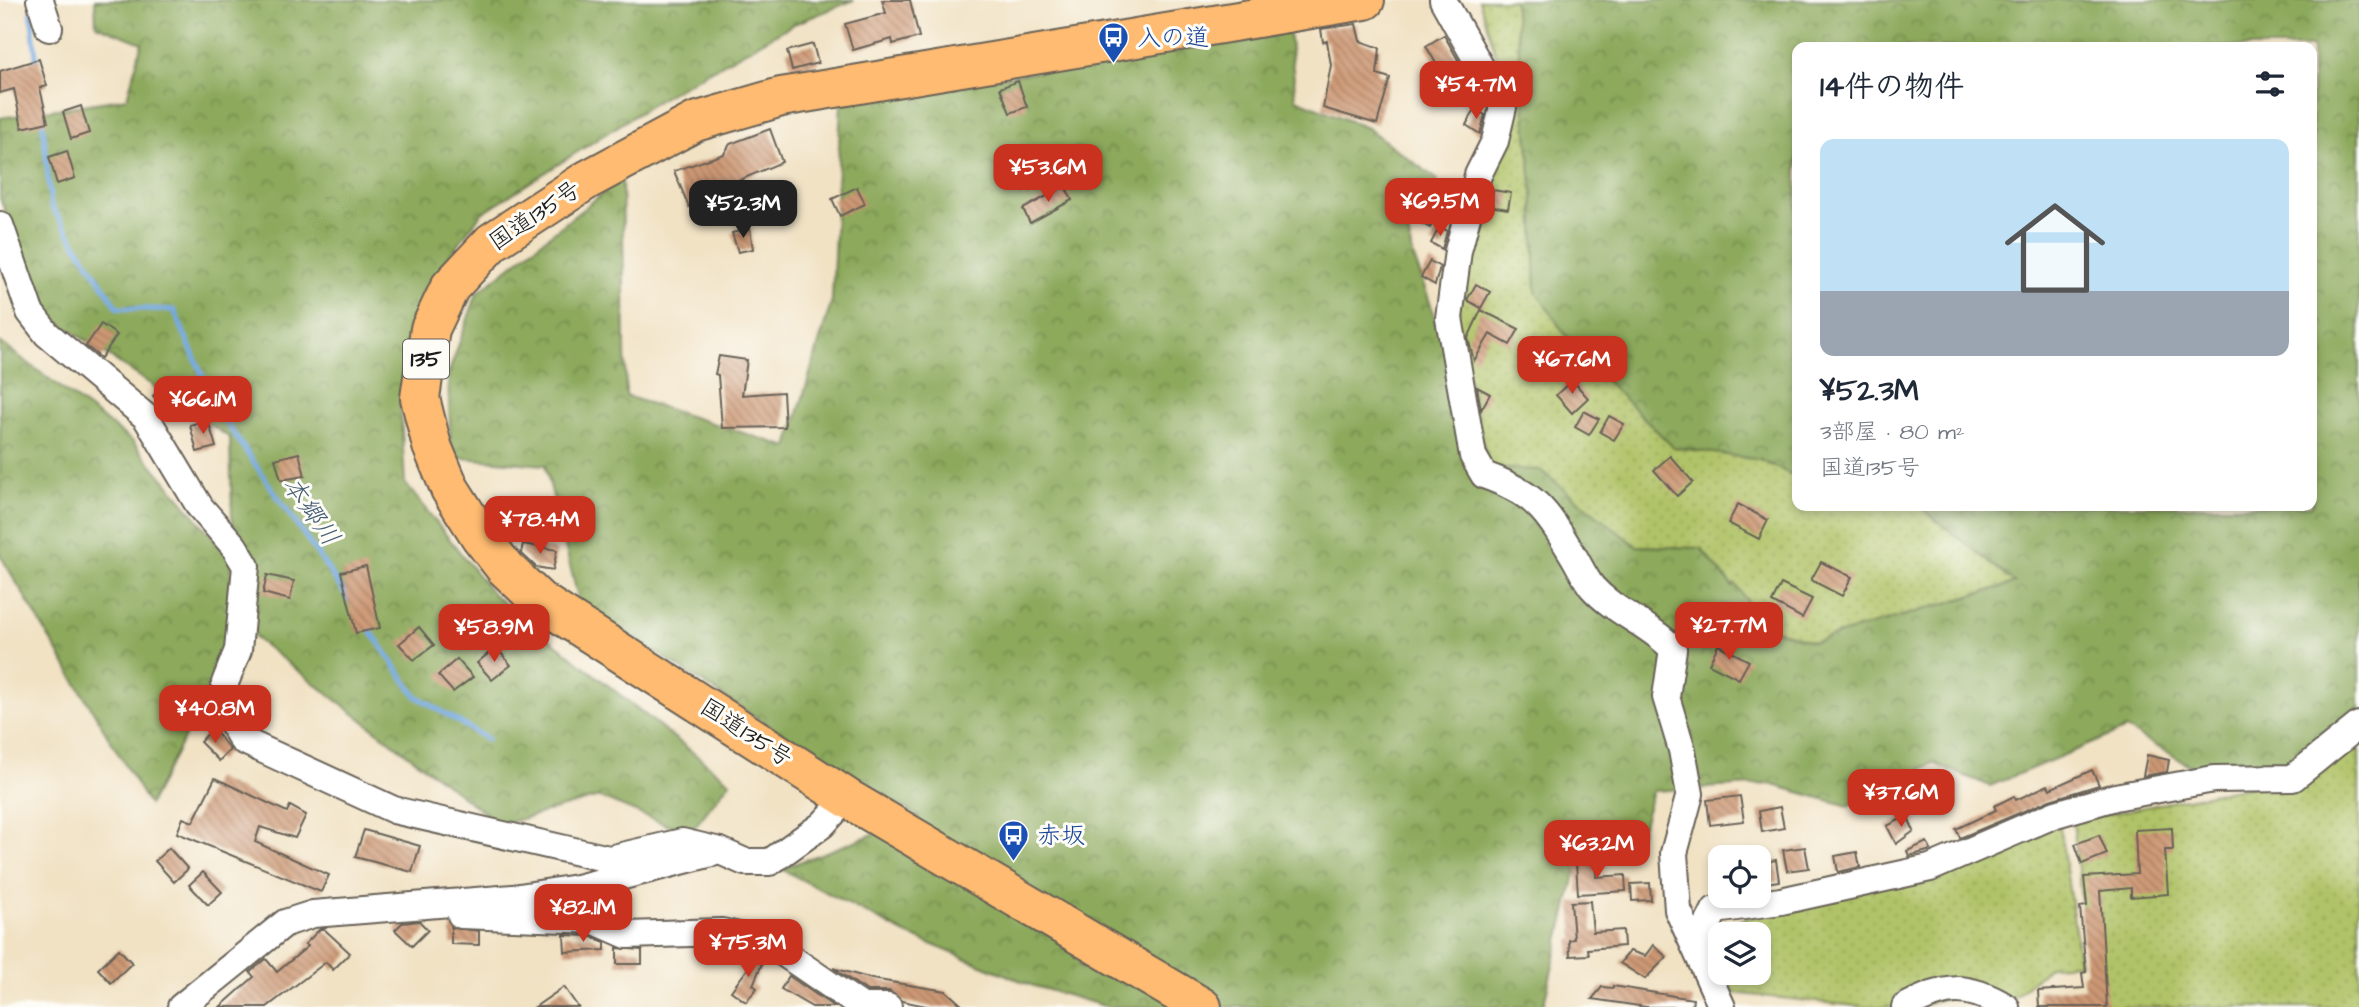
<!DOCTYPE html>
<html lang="ja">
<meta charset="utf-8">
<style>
body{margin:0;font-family:"Architects Daughter","Klee One",sans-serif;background:#f6f6f7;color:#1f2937;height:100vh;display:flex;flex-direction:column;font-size:26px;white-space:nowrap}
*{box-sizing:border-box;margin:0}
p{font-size:23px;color:#747a83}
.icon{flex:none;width:38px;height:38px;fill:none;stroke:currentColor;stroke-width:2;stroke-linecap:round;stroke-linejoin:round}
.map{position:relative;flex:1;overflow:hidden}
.panel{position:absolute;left:1792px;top:42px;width:525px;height:469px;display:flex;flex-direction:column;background:#fff;border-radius:14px;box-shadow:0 4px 10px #0003}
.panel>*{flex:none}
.controls{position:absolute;left:1708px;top:845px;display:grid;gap:14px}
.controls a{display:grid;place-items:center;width:63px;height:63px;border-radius:14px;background:#fff;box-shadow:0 4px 10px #0003;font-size:35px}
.price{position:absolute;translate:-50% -60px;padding:0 16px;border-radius:14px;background:#c8321e;color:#fff;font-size:23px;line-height:46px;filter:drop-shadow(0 2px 4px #0008)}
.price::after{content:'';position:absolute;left:50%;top:42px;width:21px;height:16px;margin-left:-10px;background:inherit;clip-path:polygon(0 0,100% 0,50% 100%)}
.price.on{background:#222;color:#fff}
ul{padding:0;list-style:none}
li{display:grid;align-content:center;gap:14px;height:371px;padding:0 28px}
li span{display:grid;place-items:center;height:217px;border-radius:14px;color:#555}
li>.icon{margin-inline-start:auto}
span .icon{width:126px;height:126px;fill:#fffc;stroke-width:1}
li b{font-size:30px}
h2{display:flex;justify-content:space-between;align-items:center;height:84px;padding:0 28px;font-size:30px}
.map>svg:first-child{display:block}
</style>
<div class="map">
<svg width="2359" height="1007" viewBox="0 0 2359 1007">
<defs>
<pattern id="grass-dots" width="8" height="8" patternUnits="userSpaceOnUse" patternTransform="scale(1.75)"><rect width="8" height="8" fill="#b0c367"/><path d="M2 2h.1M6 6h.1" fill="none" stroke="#97a759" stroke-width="1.8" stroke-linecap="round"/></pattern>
<pattern id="forest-crowns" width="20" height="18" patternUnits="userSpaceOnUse" patternTransform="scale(1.75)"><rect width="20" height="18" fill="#8ca95c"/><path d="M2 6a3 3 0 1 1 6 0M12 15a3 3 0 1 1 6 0" fill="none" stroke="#72894b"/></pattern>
<pattern id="building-back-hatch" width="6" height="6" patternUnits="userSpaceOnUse" patternTransform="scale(1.75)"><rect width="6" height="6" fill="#cd9874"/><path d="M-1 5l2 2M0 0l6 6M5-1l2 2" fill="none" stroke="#a67b5e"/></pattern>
</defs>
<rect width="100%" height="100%" fill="#fdfcf7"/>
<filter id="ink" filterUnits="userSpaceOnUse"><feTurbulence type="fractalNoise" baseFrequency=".0143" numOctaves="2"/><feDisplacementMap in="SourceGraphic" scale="14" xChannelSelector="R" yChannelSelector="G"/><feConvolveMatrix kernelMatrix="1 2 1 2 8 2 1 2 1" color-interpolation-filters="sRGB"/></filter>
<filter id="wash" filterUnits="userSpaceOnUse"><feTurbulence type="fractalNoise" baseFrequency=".00686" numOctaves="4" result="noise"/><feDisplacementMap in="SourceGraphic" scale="28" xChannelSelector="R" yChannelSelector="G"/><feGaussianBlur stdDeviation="1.57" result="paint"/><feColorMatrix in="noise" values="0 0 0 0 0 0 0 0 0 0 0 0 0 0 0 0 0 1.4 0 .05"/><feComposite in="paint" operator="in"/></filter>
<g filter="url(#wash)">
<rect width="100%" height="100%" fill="#f1e2c4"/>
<g fill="url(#grass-dots)" stroke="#667042" stroke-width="2">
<polygon points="1479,0 1514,0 1533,193 1536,292 1760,460 1797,477 1797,506 1919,506 2016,583 1820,644 1765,627 1730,583 1695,548 1636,546 1489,468 1457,327 1465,225 1508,93"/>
<polygon points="2359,750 2359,1007 2092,1007 2073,821 2293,778"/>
<polygon points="2059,821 2080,964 2050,966 2012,999 1972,991 1915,1007 1865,1007 1733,993 1727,973 1759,973 1759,934 1720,934 1720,953 1715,937 1740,920"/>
</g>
<g fill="url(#forest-crowns)" stroke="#54623c" stroke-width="2">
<polygon points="95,0 854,0 794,24 665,96 482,213 422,292 400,397 405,483 494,595 730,782 689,834 599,797 500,825 255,638 232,517 230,438 44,312 0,198 0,118 127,98 142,43 96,25"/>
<polygon points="1514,0 2359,0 2359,728 2304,778 2214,779 2126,729 1990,786 1933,763 1848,806 1770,784 1653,791 1639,838 1579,858 1543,1007 1108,1007 1031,985 906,934 781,869 919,817 812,754 579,602 545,465 451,457 448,375 477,293 622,178 626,396 788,447 832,300 841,102 1210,45 1289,30 1296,99 1367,128 1438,180 1407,223 1411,249 1489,468 1540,470 1636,546 1701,548 1733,587 1735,584 1765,627 1813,642 2015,583 1919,506 1909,506 2312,506 2312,47 1797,47 1797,477 1760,460 1673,447 1578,353 1536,292 1533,193"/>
<polygon points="0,342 132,441 231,559 230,636 215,678 149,805 0,555"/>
</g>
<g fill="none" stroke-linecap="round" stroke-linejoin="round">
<g stroke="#73a9e1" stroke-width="5">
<polyline points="31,12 37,65"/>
<polyline points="42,116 51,206 118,308 174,310 218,411 352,604"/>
<polyline points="367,626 416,696 487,739"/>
</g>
</g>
<g id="blocks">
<g fill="url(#building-back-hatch)">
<polygon points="882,0 910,0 919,37 893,44 892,39 853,50 845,24 886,13"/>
<polygon points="1356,24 1360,41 1380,48 1377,74 1390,78 1377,124 1323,108 1331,65 1327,41 1323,42 1321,29"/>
<polygon points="1444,35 1475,90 1461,98 1456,98 1426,46"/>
<polygon points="813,44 818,63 792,70 787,51"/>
<polygon points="39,59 47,86 40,88 48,122 22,128 14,89 0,93 0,71"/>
<polygon points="1018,81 1027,107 1010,113 1000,88"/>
<polygon points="81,106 89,133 71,139 63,112"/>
<polygon points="1475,109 1485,115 1480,134 1466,125"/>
<polygon points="770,129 782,162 733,183 735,189 689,207 674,171 724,154 730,144"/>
<polygon points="67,151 75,178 57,184 49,157"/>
<polygon points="1065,186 1072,200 1030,223 1023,209"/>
<polygon points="857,187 865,204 840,216 832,199"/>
<polygon points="1493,190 1511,193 1508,209 1490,206"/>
<polygon points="1425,204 1439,212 1430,228 1415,220"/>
<polygon points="1440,226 1447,231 1442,249 1431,243"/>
<polygon points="750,228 753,249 738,252 732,233"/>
<polygon points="1430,261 1440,267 1435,285 1421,277"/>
<polygon points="1476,284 1490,292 1481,308 1467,300"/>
<polygon points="1481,310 1519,329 1510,345 1490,334 1474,361 1468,338"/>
<polygon points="101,324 117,335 101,358 86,346"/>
<polygon points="719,356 747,360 742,395 783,392 785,427 722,428 718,375 715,374"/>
<polygon points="1572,380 1588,398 1572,413 1556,395"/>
<polygon points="166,382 186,401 173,415 153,396"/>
<polygon points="1477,387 1490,394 1481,410"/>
<polygon points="1584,411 1599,419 1589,435 1575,427"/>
<polygon points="1609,416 1624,424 1614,440 1600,432"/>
<polygon points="208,420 216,447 197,452 190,425"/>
<polygon points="299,453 305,476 281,480 275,459"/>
<polygon points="1670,456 1693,482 1677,496 1654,470"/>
<polygon points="1738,504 1768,520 1759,539 1728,523"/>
<polygon points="516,505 532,509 528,528 512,525"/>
<polygon points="523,544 557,550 553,570 536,567 521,553"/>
<polygon points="1821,562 1852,577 1842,596 1811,580"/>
<polygon points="366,566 380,628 356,633 341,572"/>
<polygon points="267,575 294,581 290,600 263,593"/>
<polygon points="1781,584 1812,599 1802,618 1772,602"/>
<polygon points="419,627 434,645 414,660 399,644"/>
<polygon points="1718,645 1749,661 1739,679 1709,664"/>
<polygon points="496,647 511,665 492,680 477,663"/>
<polygon points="457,659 473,677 453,692 438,675"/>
<polygon points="213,728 230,750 219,761 200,742"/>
<polygon points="2147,755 2169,760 2167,772 2143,776"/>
<polygon points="2092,770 2099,785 2050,800 1960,838 1956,829 1996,810 1994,806 2014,796 2016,800 2048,785 2050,789"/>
<polygon points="215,778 287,812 290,806 306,815 295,838 260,827 255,842 329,875 321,892 177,833 183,818 193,822"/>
<polygon points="1943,783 1953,796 1953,802 1938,813 1925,796"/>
<polygon points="1740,796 1744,821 1710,825 1707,800"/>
<polygon points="1780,807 1784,828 1762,832 1759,811"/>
<polygon points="1907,816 1914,831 1896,844 1887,826"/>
<polygon points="2172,828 2173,850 2165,850 2168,894 2131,897 2131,888 2100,891 2107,1007 2039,1007 2038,991 2084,988 2082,973 2086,972 2080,907 2087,906 2084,877 2137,874 2135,830"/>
<polygon points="364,830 420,846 412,872 355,857"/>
<polygon points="2099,835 2107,854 2082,864 2075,844"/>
<polygon points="1927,842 1931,850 1909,856 1907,851"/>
<polygon points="1805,847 1809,868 1787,871 1783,850"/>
<polygon points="169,848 188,869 174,882 155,861"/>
<polygon points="1857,852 1860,867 1838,872 1835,856"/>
<polygon points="1776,860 1779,881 1759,884 1759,863"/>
<polygon points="1595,861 1596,877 1625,875 1626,891 1578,894 1576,863"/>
<polygon points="203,872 222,892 208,905 189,885"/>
<polygon points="1650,883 1651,900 1632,901 1631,884"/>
<polygon points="1590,901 1593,932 1623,930 1624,946 1588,949 1589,955 1570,956 1569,940 1574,939 1571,902"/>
<polygon points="419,921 428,930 412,946 395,930 402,923"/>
<polygon points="451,927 479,931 479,945 451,944"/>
<polygon points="320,929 324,929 350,953 333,970 326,962 267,1007 220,1007 254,977 250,972 266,959 277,972 308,946 305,944"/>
<polygon points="564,935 589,936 605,942 605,950 565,952"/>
<polygon points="1653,945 1667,957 1645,979 1620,963 1630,951 1645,956"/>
<polygon points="617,948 642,950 642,964 617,964"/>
<polygon points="119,949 132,963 111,983 98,969"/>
<polygon points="746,954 764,959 753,985 757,988 746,1002 731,991 752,963 744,959"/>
<polygon points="833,968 872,979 946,991 964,1007 931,1007 902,1001 889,991 867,991"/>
<polygon points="789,976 834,1007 812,1007 781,989"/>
<polygon points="1613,986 1693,999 1692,1007 1646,1007 1592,999 1602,987 1613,988"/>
<polygon points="564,987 578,1007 535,1007"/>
</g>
</g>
</g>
<g filter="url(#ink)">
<use href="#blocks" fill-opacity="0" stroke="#676157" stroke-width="2"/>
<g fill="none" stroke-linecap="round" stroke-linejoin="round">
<defs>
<g id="minor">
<polyline points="40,0 49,28"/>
<path d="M1443,0L1503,107L1495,141L1478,175L1458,251L1449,318L1473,456L1484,475C1535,493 1546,510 1573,555C1579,565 1585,578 1592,587C1615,613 1650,624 1673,649L1666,697L1682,750L1690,794L1674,853L1678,910L1722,1007"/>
<polyline points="0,225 30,312 47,334 146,417 200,507 234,546 246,566 238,650 225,683 225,698 231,721 242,740 394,810 609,859 682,842 720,851"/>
<polyline points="461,915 593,920 627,935 722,932 769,943 862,1007"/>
<polyline points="1705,962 1705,930 1715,910 1781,901 1930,868 2056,814 2115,797 2214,779 2293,778 2359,725"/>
<polyline points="181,1007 285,923 313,914 513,898 577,888 720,851 745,862 770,862 822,825 847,798"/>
<polyline points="866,1007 888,1007"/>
<path d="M1905,1007C1946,986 1966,983 2006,1007"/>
</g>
<polyline id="highway" points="1202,1007 847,798 540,601 505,568 480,536 450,489 432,446 420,398 430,329 450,287 492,242 587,180 695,122 781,97 1365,0"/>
</defs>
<use href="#minor" stroke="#676157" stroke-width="30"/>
<use href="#highway" stroke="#676157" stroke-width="42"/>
<use href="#minor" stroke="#fff" stroke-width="26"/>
<use href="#highway" stroke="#febb71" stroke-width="38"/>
</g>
</g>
<defs>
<symbol id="bus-pin" viewBox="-11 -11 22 30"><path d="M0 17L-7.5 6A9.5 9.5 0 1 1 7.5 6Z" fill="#1a4fb4" stroke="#fdfcf7"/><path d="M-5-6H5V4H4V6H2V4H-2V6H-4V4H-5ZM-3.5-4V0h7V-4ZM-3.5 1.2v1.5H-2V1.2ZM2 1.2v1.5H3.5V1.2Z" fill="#fff"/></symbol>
</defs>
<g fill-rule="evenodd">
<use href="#bus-pin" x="1096" y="20" width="35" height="47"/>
<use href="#bus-pin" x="996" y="818" width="35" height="47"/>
</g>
<g text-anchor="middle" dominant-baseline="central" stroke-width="6" stroke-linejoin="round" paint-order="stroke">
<rect fill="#fdfcf7" stroke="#605f5e" stroke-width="2" x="403" y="339.5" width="46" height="39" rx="5"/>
<g font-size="23" font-weight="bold" fill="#1c1c1c">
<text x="426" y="359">135</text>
</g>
<g font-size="24" fill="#164399" stroke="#fdfcf7" text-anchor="start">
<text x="1137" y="38">入の道</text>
<text x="1037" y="836">赤坂</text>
</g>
<g font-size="24" fill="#1c1c1c" stroke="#fdfcf7">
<text transform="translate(535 216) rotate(-34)">国道135号</text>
<text transform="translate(746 733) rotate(33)">国道135号</text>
</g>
<g font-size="26" font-style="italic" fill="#435b75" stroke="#fdfcf7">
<text transform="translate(311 511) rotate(55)">本郷川</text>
</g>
</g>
</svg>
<div class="controls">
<a><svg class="icon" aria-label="locate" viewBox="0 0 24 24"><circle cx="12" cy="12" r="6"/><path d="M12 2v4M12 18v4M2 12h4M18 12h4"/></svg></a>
<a><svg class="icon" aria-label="layers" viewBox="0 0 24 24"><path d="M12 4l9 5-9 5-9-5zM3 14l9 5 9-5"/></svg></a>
</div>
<b class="price" style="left:1476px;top:121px">¥54.7M</b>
<b class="price" style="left:1048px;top:204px">¥53.6M</b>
<b class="price" style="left:1440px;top:238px">¥69.5M</b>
<b class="price on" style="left:743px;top:240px">¥52.3M</b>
<b class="price" style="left:1572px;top:396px">¥67.6M</b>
<b class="price" style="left:203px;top:436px">¥66.1M</b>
<b class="price" style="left:540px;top:556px">¥78.4M</b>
<b class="price" style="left:1729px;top:662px">¥27.7M</b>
<b class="price" style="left:494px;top:664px">¥58.9M</b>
<b class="price" style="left:215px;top:745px">¥40.8M</b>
<b class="price" style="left:1901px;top:829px">¥37.6M</b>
<b class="price" style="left:1597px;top:880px">¥63.2M</b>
<b class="price" style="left:583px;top:944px">¥82.1M</b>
<b class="price" style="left:748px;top:979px">¥75.3M</b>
<section class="panel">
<h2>14件の物件<svg class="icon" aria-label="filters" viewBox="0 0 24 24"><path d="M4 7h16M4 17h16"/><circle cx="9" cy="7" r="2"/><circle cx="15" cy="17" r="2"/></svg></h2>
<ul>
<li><span style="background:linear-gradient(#bfe0f5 70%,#9aa5b1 0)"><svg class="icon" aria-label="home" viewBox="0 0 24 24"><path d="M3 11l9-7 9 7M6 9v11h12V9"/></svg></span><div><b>¥52.3M</b><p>3部屋 · 80 m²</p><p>国道135号</p></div></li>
</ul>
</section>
</div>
